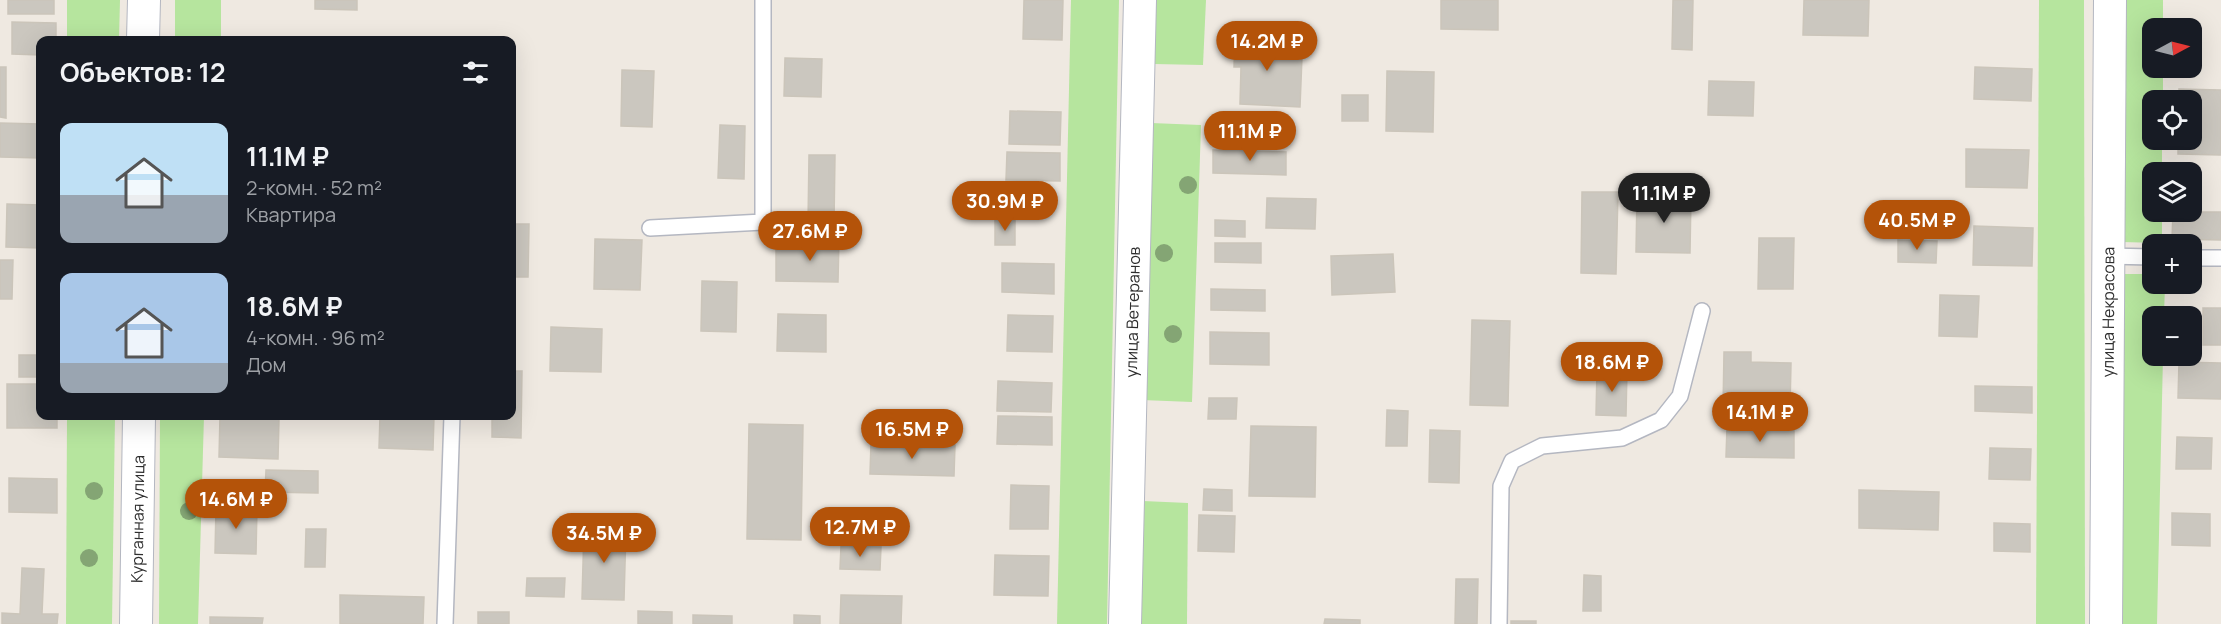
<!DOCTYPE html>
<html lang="ru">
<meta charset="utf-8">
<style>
body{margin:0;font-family:Manrope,sans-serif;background:#242831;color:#f1f3f6;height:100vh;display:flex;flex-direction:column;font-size:22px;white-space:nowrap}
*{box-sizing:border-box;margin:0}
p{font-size:20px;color:#9ea1a6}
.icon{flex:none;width:33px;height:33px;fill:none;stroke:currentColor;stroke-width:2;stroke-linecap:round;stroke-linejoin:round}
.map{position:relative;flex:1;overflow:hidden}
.drawer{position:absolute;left:36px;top:36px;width:480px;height:384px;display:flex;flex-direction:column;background:#171b24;border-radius:12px;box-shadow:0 6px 24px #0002}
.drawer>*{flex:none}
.needle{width:39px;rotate:83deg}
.tools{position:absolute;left:2142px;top:18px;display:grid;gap:12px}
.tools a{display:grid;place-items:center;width:60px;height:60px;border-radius:12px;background:#171b24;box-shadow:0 6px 24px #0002;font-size:30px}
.price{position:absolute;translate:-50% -51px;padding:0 14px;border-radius:21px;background:#b45309;color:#fff;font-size:20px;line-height:39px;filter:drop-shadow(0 2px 3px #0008)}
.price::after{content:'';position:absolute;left:50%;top:36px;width:18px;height:14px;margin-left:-9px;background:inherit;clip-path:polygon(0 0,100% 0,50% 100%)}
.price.selected{background:#222;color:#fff}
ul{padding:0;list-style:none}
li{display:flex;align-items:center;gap:18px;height:150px;padding:0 24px}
li span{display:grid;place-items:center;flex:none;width:168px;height:120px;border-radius:12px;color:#555}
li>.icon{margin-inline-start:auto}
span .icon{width:72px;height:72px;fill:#fffc;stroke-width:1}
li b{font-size:26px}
h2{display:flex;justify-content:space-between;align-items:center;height:72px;padding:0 24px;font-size:26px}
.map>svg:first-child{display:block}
</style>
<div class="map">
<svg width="2221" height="624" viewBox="0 0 2221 624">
<rect width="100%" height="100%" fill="#efe9e1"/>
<g fill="#b6e59e">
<polygon points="67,0 120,0 119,40 67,40"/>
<rect x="175" y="0" width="46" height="40"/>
<polygon points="1071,0 1119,0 1107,624 1057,624"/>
<polygon points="1155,0 1206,0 1203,65 1154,64"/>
<polygon points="2039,0 2084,0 2085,624 2036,624"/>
<polygon points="2124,0 2163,0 2163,28 2152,28 2152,68 2163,68 2163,100 2152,100 2152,140 2162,140 2162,172 2152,172 2152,212 2162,212 2162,243 2121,242"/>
<polygon points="1151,123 1201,125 1192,402 1142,400"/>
<polygon points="2121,274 2152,274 2152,284 2165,284 2164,316 2152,316 2152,356 2163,356 2157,624 2121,624"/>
<polygon points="67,416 115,416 112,624 66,624"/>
<polygon points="160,416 204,416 198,624 159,624"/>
<polygon points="1143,501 1188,503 1187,624 1140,624"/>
</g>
<g fill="#cbc7bf" stroke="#cbc5ba" stroke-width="1.5">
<rect x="8" y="0" width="46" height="14"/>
<polygon points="315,0 357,0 357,10 315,9"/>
<polygon points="1024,0 1063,0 1062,40 1023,39"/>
<polygon points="1441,0 1498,0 1498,30 1441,29"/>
<polygon points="1673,0 1693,0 1692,50 1672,49"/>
<polygon points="1804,0 1869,0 1868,36 1803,35"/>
<polygon points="12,22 56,23 56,40 40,40 40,55 12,54"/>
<polygon points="1235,34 1280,36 1279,56 1302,57 1300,107 1240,104 1241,67 1234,67"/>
<polygon points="785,58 822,59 821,97 784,96"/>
<polygon points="0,67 6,67 6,118 0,117"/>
<polygon points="1975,67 2032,69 2031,101 1974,99"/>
<polygon points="622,70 654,71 652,127 621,126"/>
<polygon points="1387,71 1434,72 1433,132 1386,131"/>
<polygon points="1709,81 1754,82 1753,116 1708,115"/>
<polygon points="2179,89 2221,90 2221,155 2178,154 2178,140 2192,140 2192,100 2179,100"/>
<rect x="1342" y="95" width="26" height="26"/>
<polygon points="1010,111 1061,112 1060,145 1009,144"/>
<polygon points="0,123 40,124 40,158 0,157"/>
<polygon points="720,125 745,126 744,179 718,178"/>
<polygon points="1966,149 2029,150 2027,188 1966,187"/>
<polygon points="1213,150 1286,152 1286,175 1213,173"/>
<polygon points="1007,152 1060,153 1060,181 1006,180"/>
<polygon points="809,155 835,155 834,223 808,223"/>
<polygon points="1582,192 1618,192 1616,274 1581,273"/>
<polygon points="1637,195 1691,196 1690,253 1636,252"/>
<polygon points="1267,198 1316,199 1315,229 1266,228"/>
<polygon points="7,204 40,205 40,248 6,247"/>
<polygon points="2173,212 2221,212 2221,240 2172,239"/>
<polygon points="995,219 1015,220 1015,245 995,245"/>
<polygon points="1215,220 1245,221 1245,237 1215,236"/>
<polygon points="512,224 529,224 528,277 512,277"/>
<polygon points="1974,226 2033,228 2032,266 1973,265"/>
<polygon points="805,237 839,238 838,282 776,281 776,249 804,249"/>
<polygon points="1759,238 1794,238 1793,289 1758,289"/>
<polygon points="595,239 642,240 640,290 594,289"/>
<polygon points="1898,240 1937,241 1936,263 1898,262"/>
<polygon points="1215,243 1261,243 1261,263 1215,262"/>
<polygon points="1393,254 1395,292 1332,295 1331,256"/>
<polygon points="0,260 13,260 12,299 0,299"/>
<polygon points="1002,263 1054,264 1054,294 1002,292"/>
<polygon points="702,281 737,282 736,332 701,331"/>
<polygon points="1211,289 1265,290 1265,311 1211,310"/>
<polygon points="1940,295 1979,296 1977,337 1939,336"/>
<rect x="2203" y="308" width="18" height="37"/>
<polygon points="778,314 826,315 826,352 777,351"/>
<polygon points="1008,315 1053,316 1052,352 1007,351"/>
<polygon points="1472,320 1510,321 1508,406 1470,405"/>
<polygon points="551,327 602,329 601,372 550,371"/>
<polygon points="1210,332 1269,333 1269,365 1210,364"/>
<polygon points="1724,352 1751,352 1751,362 1791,363 1790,409 1723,408"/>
<rect x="19" y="355" width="21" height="22"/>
<polygon points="2179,362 2221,363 2221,399 2178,398"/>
<polygon points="1597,370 1627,370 1626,416 1596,415"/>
<polygon points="512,371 522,371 521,438 492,437 492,416 512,416"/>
<polygon points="998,381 1052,383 1051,412 997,411"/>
<polygon points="7,384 40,384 40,416 57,416 57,428 7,428"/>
<polygon points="1975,386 2032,387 2032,413 1975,411"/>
<polygon points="1209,398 1237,398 1236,419 1208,419"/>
<polygon points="1387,410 1408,411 1407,446 1386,446"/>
<polygon points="380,416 434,416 433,450 379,448"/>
<polygon points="998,416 1052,417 1052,445 997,444"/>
<polygon points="220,417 279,419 278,459 219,457"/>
<polygon points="749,424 803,425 801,540 747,539"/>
<polygon points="1251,426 1316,427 1315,497 1249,496"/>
<polygon points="1727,427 1794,429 1794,458 1726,457"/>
<polygon points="1430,430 1460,431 1459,483 1429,482"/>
<polygon points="2177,437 2212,438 2211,469 2176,469"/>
<polygon points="871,443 955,445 954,476 870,474"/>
<polygon points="1990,448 2031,449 2030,480 1989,479"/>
<polygon points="266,470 318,471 318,493 265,492"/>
<polygon points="9,478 57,479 57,513 9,512"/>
<polygon points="1011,485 1049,486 1048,529 1010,529"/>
<polygon points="1204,489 1232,490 1232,511 1203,510"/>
<polygon points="1859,490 1939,492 1938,530 1859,528"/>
<polygon points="216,507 257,508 256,554 215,553"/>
<polygon points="2172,513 2210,514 2210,546 2172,545"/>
<polygon points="1199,515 1235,516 1234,552 1198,551"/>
<polygon points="1994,523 2030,524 2030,552 1994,551"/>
<polygon points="584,528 626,529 624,600 582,599"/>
<polygon points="306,529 326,529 325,567 305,567"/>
<polygon points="841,546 881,547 880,570 840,569"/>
<polygon points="995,555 1049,556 1048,596 994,595"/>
<polygon points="22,568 44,569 42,614 58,614 57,624 2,624 2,613 20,614"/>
<polygon points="1584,575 1601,576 1601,611 1583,611"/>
<polygon points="527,578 565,578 564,597 526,596"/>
<polygon points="1456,579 1478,579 1477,624 1455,624"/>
<polygon points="340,595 424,597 423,624 340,624"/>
<polygon points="841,595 902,596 901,624 840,624"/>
<polygon points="638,611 672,612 672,624 638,624"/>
<rect x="478" y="612" width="31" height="12"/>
<polygon points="693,615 732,616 732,624 693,624"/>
<polygon points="794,615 820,616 820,624 794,624"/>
<polygon points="210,617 263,618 262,624 210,624"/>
<polygon points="1325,619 1360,620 1360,624 1324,624"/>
<rect x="1511" y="621" width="25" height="3"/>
</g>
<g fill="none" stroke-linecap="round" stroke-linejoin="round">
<defs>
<g id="service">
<polyline points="650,228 763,222 763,0"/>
<polyline points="2107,256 2152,257"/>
<polyline points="2192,258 2221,258"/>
<polyline points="445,624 452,416"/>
<polyline points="1499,624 1501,486 1512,461 1542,446 1622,438 1661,420 1680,396 1702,311"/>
</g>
<g id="minor">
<polyline points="143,40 144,0"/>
<path id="s1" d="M136,624L139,416"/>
<path id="s2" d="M1125,624L1140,0"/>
<path id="s3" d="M2106,624L2110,0"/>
</g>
</defs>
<use href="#service" stroke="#b4b7c1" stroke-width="18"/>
<use href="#minor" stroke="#b4b7c1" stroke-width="34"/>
<use href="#service" stroke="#fff" stroke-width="15"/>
<use href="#minor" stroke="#fff" stroke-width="32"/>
</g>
<g fill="#84a574">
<circle cx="1188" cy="185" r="9"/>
<circle cx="1164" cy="253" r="9"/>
<circle cx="1173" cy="334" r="9"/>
<circle cx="94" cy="491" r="9"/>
<circle cx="189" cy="511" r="9"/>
<circle cx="89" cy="558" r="9"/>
</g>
<g text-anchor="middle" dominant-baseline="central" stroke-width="4.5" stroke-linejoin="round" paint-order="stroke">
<g font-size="16" fill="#2e2e2e" stroke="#fff">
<text stroke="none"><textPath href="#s2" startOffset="312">улица Ветеранов</textPath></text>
<text stroke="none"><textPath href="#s3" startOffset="312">улица Некрасова</textPath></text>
<text stroke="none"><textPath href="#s1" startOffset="105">Курганная улица</textPath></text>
</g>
</g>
</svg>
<div class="tools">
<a><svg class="needle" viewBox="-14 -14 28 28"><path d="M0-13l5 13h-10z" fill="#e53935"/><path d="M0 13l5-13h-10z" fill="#9ea1a6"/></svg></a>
<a><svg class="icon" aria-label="locate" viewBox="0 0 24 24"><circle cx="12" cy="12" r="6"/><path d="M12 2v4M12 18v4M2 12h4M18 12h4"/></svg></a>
<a><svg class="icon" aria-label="layers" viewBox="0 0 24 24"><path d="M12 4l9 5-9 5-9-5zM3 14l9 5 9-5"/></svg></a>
<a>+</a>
<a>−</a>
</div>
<b class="price" style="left:1267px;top:72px">14.2M ₽</b>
<b class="price" style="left:1250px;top:162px">11.1M ₽</b>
<b class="price selected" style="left:1664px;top:224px">11.1M ₽</b>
<b class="price" style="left:1005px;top:232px">30.9M ₽</b>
<b class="price" style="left:1917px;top:251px">40.5M ₽</b>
<b class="price" style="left:810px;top:262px">27.6M ₽</b>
<b class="price" style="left:1612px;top:393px">18.6M ₽</b>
<b class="price" style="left:1760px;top:443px">14.1M ₽</b>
<b class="price" style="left:912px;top:460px">16.5M ₽</b>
<b class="price" style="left:236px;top:530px">14.6M ₽</b>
<b class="price" style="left:860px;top:558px">12.7M ₽</b>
<b class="price" style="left:604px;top:564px">34.5M ₽</b>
<section class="drawer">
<h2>Объектов: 12<svg class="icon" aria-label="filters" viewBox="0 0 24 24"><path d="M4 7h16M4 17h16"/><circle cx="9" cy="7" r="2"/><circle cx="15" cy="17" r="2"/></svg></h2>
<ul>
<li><span style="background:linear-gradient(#bfe0f5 60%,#9aa5b1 0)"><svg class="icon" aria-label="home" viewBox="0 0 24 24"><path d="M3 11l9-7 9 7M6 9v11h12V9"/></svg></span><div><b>11.1M ₽</b><p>2-комн. · 52 m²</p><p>Квартира</p></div></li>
<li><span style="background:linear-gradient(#a9c7e8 75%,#9aa5b1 0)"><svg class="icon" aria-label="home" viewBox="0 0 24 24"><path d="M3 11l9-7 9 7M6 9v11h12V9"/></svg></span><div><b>18.6M ₽</b><p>4-комн. · 96 m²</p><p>Дом</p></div></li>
</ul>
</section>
</div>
